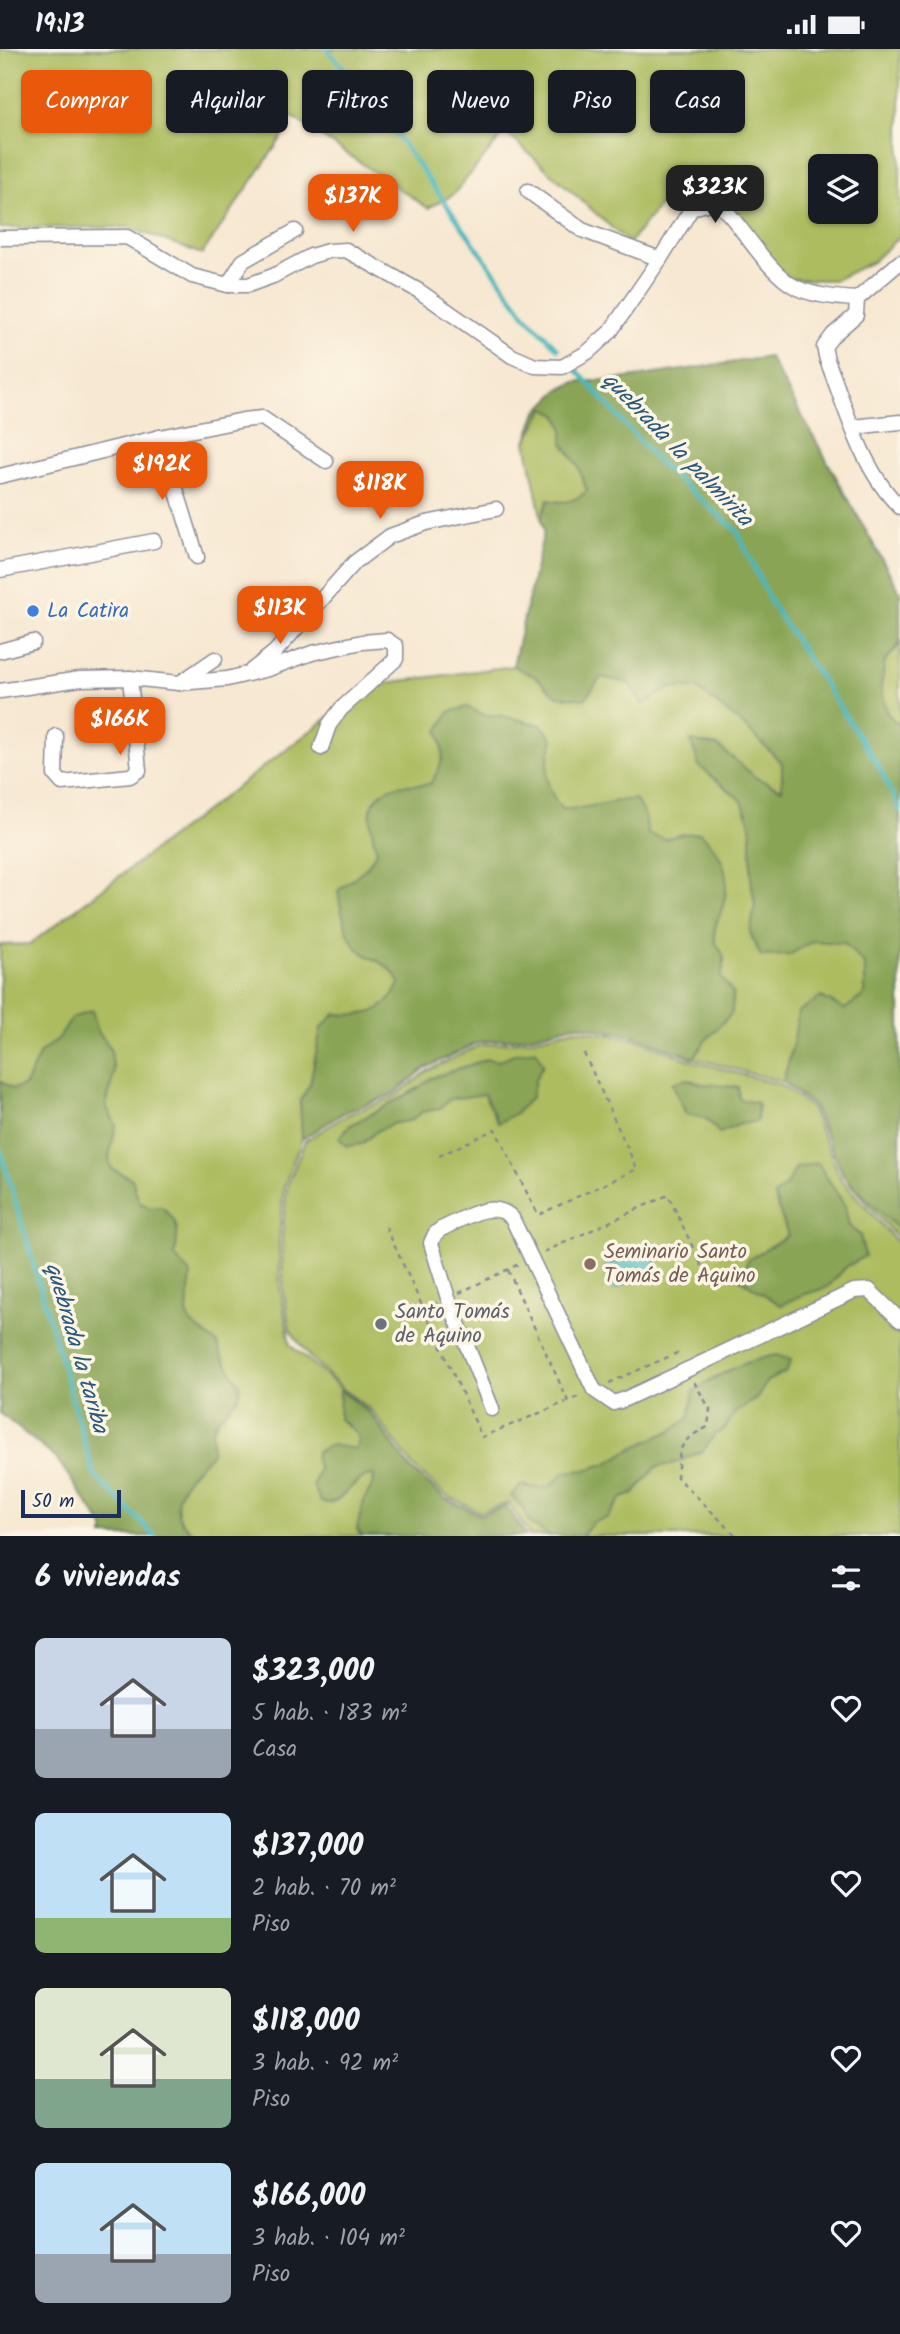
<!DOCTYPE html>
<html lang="es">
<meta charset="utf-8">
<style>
body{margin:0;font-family:Kalam,sans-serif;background:#20242c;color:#f1f3f6;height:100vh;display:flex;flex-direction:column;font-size:26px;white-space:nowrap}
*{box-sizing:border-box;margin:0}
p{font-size:23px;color:#9ea1a6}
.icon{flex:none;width:38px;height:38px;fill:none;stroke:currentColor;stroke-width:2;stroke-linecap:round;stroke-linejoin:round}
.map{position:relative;height:1487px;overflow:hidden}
.drawer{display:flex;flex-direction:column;background:#171b24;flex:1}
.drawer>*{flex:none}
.hud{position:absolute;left:21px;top:21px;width:859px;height:63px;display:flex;gap:14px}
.controls{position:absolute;left:808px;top:105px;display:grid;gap:14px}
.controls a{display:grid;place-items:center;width:70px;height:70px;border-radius:10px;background:#171b24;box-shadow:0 2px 5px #0004;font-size:35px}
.scale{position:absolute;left:21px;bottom:18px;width:100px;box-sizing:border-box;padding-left:7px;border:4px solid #1b2f5e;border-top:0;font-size:19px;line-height:24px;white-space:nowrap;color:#1b2f5e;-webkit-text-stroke:5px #fcf5e5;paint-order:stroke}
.price{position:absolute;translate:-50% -60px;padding:0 16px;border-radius:14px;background:#ea580c;color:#fff;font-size:23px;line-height:46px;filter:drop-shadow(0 2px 4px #0008)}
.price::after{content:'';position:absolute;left:50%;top:42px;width:21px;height:16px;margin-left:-10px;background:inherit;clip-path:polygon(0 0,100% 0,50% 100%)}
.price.selected{background:#222;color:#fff}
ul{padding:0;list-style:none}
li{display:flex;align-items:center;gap:21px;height:175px;padding:0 35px}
li span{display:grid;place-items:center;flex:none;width:196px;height:140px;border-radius:10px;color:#555}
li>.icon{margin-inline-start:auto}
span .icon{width:84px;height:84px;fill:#fffc;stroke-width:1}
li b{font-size:30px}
h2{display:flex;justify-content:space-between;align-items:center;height:84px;padding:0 35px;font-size:30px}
.pill{padding:0 24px;border-radius:10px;background:#171b24;box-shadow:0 2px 5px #0004;font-size:24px;line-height:63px}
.pill.selected{background:#ea580c;color:#fff}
.status{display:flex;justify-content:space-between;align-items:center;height:49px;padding:0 35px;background:#171b24;direction:ltr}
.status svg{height:19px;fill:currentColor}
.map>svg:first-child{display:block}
</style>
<div class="status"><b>19:13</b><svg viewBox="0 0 49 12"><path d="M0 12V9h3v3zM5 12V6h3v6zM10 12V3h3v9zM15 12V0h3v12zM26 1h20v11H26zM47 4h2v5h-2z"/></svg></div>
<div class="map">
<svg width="900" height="1487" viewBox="0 0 900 1487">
<rect width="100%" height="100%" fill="#fcf5e5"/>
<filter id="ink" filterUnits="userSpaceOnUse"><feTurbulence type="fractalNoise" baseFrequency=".0143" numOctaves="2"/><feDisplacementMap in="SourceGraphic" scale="14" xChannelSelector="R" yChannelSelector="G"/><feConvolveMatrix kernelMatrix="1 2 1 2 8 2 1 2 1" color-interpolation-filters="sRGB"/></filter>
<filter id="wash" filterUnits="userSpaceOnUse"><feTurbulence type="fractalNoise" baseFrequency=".00686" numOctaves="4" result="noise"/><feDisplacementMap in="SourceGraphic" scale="28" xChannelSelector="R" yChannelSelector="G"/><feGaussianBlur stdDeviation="1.57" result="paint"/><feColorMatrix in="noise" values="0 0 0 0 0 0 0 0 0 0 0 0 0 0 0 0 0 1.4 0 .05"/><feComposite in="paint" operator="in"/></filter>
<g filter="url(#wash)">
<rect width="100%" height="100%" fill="#f7e8d1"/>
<g fill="#acbc5e" stroke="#64765e" stroke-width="2" fill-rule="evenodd">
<path d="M0,0H900V187L872,213L835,231L784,230L715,153L669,145L629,194L505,83L453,146L428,159L288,65L289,78L202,205L128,178L0,179ZM821,117H866V163H821Z"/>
<polygon points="769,308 900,543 900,1192 844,1128 813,1057 783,1033 694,1009 635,987 575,976 528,988 479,993 425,1019 393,1045 345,1063 302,1090 284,1137 279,1190 280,1237 290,1296 371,1365 410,1419 444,1449 480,1466 507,1457 526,1487 103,1487 105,1480 57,1410 0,1364 0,896 30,895 371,636 513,617 544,483 526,393 537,363 559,341 576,333 622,330"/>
<polygon points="575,980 635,990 693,1012 781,1036 811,1059 841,1130 900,1197 900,1487 530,1487 509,1454 480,1463 445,1446 413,1417 373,1363 342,1339 308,1306 290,1281 283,1237 282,1190 287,1137 305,1092 347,1066 394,1048 427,1022 480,996 529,991"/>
</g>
<g fill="#89a455" stroke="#526a5a" stroke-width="2">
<path d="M769,308L900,543V595L885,612L881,638L887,664L900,677V1182L844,1128L813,1057L783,1033L794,991L798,963L821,948L845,960L865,945V916L844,894L813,892L789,906L761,907L750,884L755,857L751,830V776L742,752L699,717L691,692L718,697L758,730L782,740V714L742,675L696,639H669L643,656L628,634L601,628L585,650L557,647L536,628L513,617L544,483L541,468L548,451C564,455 574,453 587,442L578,417L563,394V379L558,367L545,359L526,393L537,363L559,341L576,333L622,330Z"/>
<path d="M467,658L484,666L503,667L541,676L553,690C546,719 541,735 562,760C588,761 610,751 635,750L645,766L648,785L665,790L682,785L700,784C722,803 731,824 724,853C721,866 712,877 715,891C716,896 721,901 723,906C726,912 723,921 721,928L733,944L732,964L705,992L694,1009L635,987L575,976L528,988L479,993L425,1019L393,1045L345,1063L302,1090L300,1052L310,1035L321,979L335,965C369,967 383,966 400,934C385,908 375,916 357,899C346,889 340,856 338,842L367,818L377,802C370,779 362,751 391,739C400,734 418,737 430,735C444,714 446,706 438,682L449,663Z"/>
<path d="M92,961L98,983L106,992L111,1002L114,1024L106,1057L116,1076L109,1108L111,1119L132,1130L139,1153L150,1159L162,1158C183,1177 177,1184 175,1208L191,1225L187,1263L190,1273L218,1295L222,1307L240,1336L238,1348L217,1371L212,1381V1405C185,1427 157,1462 198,1487H103L105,1480L57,1410L0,1364V1032L14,1040L25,1036L40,1004L59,989L72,969Z"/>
<polygon points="536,1001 543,1016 535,1031 531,1049 516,1064 498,1074 484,1045 450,1050 439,1060 422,1063 412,1071 392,1075 378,1081 362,1095 346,1097 339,1089 349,1077 417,1040 431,1029 487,1010 498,1012 514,1005"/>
<polygon points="687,1030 703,1035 738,1038 739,1050 758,1054 757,1072 738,1076 719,1084 707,1070 686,1065 672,1034"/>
<polygon points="818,1114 845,1157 849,1177 860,1186 865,1207 846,1218 828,1238 800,1247 781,1256 740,1230 748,1211 788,1186 774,1147 786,1136 796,1119"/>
<path d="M776,1306L791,1311L786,1323L767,1332L758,1348L736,1363L724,1381L715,1385L703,1402L672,1415L656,1418L634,1445L622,1449L607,1469L593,1473L582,1487H550L530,1475L522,1458L511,1447L521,1436C543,1441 550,1441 564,1423L585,1421L608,1414L629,1401L672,1381L689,1369L694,1342C718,1325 747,1311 776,1306Z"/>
<path d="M340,1341L371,1365L410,1419L444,1449L480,1466L507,1457L526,1487H361L357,1480C359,1470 361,1461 364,1452C367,1442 375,1437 374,1426C351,1426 343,1460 321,1453L313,1437L319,1419L315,1412L316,1403L331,1396L356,1400C363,1384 350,1379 339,1370Z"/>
</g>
<polygon fill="#48b7be" stroke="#32738e" stroke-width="2" points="648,1197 659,1219 614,1241 603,1219"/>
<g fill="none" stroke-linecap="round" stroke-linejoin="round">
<g stroke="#48b7be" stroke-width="4.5">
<polyline points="326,0 364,40 525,266 558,300"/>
<polyline points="575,319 659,414 737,482 771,554 878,716 900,761"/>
<polyline points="0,1099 94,1426 155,1487"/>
</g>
</g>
</g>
<g filter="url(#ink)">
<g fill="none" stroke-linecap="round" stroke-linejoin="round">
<defs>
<g id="minor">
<path d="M528,142L582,181L660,210L692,159L712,153L721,157L729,165C748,187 771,226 797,239C815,247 837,249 857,250L900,213"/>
<polyline points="0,189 127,188 192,227 228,236 248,236 273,227 311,207 328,202 346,201 419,242 512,307 535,317 562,318 588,303 610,283 660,210"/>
<polyline points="228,236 243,212 295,182"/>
<path d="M857,250L856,266L833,286L824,298L827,311C846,359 862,422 900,458"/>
<polyline points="853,378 900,373"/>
<polyline points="160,388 197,508"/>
<polyline points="0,427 160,388 243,371 262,369 326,412"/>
<polyline points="0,521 154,492"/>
<polyline points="0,602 33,593"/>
<polyline points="251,622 275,603 355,513 390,487 426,474 496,460"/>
<polyline points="180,634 215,610"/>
<polyline points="0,642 80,630 130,629 179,634 227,630 268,620 312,604 362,593 387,591 396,597 396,610 341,660 329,676 321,699"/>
<polyline points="56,687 55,726 62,734 130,727 139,721 130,629"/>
<path d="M492,1360L448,1249L431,1194L435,1185L441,1180C462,1171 493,1148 512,1169L594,1341L613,1354L623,1351L854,1242L869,1241L900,1271"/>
</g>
</defs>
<use href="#minor" stroke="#898c98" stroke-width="17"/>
<g stroke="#898c98" stroke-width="2.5" stroke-dasharray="5 5" stroke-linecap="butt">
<polyline points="439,1107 495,1080 538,1166 637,1120 582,1000"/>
<polyline points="386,1178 482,1388 566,1353"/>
<polyline points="544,1203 668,1146 707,1228"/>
<polyline points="508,1221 568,1352 580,1347"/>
<polyline points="459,1244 519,1215"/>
<polyline points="424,1260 437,1254"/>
<path d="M694,1333L710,1360L708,1378C678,1392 680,1398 677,1428L736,1487"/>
<polyline points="609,1334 677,1304 680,1309"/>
</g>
<use href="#minor" stroke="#fff" stroke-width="14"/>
</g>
</g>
<circle fill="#3f7fe0" stroke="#fcf5e5" stroke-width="2.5" cx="33" cy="562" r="7"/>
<circle fill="#8d6e63" stroke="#fcf5e5" stroke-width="2.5" cx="590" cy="1215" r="7"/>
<circle fill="#6b7280" stroke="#fcf5e5" stroke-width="2.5" cx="381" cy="1275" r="7"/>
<g text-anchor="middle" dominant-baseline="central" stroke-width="7" stroke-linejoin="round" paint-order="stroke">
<g font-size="21" fill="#366cbe" stroke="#fcf5e5" text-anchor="start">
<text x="47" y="562">La Catira</text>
</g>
<g font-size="21" fill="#785e54" stroke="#fcf5e5" text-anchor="start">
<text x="604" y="1203">Seminario Santo<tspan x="604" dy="24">Tomás de Aquino</tspan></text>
</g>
<g font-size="21" fill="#5b616d" stroke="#fcf5e5" text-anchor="start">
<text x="395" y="1263">Santo Tomás<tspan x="395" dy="24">de Aquino</tspan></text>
</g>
<g font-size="23" font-style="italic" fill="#28587b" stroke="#fcf5e5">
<text transform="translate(677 401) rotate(46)">quebrada la palmirita</text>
<text transform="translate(76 1299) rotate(74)">quebrada la tariba</text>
</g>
</g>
</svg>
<div class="controls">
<a><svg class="icon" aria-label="layers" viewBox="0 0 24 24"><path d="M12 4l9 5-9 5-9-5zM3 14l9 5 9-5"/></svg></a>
</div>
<div class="scale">50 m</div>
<b class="price selected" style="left:715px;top:176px">$323K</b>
<b class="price" style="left:353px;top:185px">$137K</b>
<b class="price" style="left:162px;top:453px">$192K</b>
<b class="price" style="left:380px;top:472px">$118K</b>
<b class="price" style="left:280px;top:597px">$113K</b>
<b class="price" style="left:120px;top:708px">$166K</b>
<div class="hud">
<a class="pill selected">Comprar</a>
<a class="pill">Alquilar</a>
<a class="pill">Filtros</a>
<a class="pill">Nuevo</a>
<a class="pill">Piso</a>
<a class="pill">Casa</a>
</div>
</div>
<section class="drawer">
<h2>6 viviendas<svg class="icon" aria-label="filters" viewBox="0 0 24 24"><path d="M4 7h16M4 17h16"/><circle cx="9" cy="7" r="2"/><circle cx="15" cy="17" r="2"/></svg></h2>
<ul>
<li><span style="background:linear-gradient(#c9d6e8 65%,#9aa5b1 0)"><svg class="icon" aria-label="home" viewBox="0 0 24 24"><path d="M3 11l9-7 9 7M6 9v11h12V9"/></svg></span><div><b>$323,000</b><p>5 hab. · 183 m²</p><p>Casa</p></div><svg class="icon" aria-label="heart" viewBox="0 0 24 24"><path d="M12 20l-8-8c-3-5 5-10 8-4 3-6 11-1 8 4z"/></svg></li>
<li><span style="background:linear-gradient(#bfe0f5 75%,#8fb573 0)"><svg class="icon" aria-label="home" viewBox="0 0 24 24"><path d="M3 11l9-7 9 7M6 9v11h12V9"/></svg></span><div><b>$137,000</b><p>2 hab. · 70 m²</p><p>Piso</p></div><svg class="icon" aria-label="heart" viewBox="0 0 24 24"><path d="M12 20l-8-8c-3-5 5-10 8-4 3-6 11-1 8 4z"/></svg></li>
<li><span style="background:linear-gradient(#dfe7d0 65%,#7fa58c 0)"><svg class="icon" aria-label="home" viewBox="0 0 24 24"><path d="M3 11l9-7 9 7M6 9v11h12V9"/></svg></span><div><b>$118,000</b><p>3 hab. · 92 m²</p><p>Piso</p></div><svg class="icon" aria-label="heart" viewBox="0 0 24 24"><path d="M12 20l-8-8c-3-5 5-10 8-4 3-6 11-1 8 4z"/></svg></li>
<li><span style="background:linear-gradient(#bfe0f5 65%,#9aa5b1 0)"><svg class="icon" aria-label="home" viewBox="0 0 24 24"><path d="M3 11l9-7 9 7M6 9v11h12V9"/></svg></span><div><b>$166,000</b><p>3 hab. · 104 m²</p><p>Piso</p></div><svg class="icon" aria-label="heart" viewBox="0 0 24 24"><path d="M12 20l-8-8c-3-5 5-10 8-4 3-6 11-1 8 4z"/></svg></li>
</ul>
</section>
